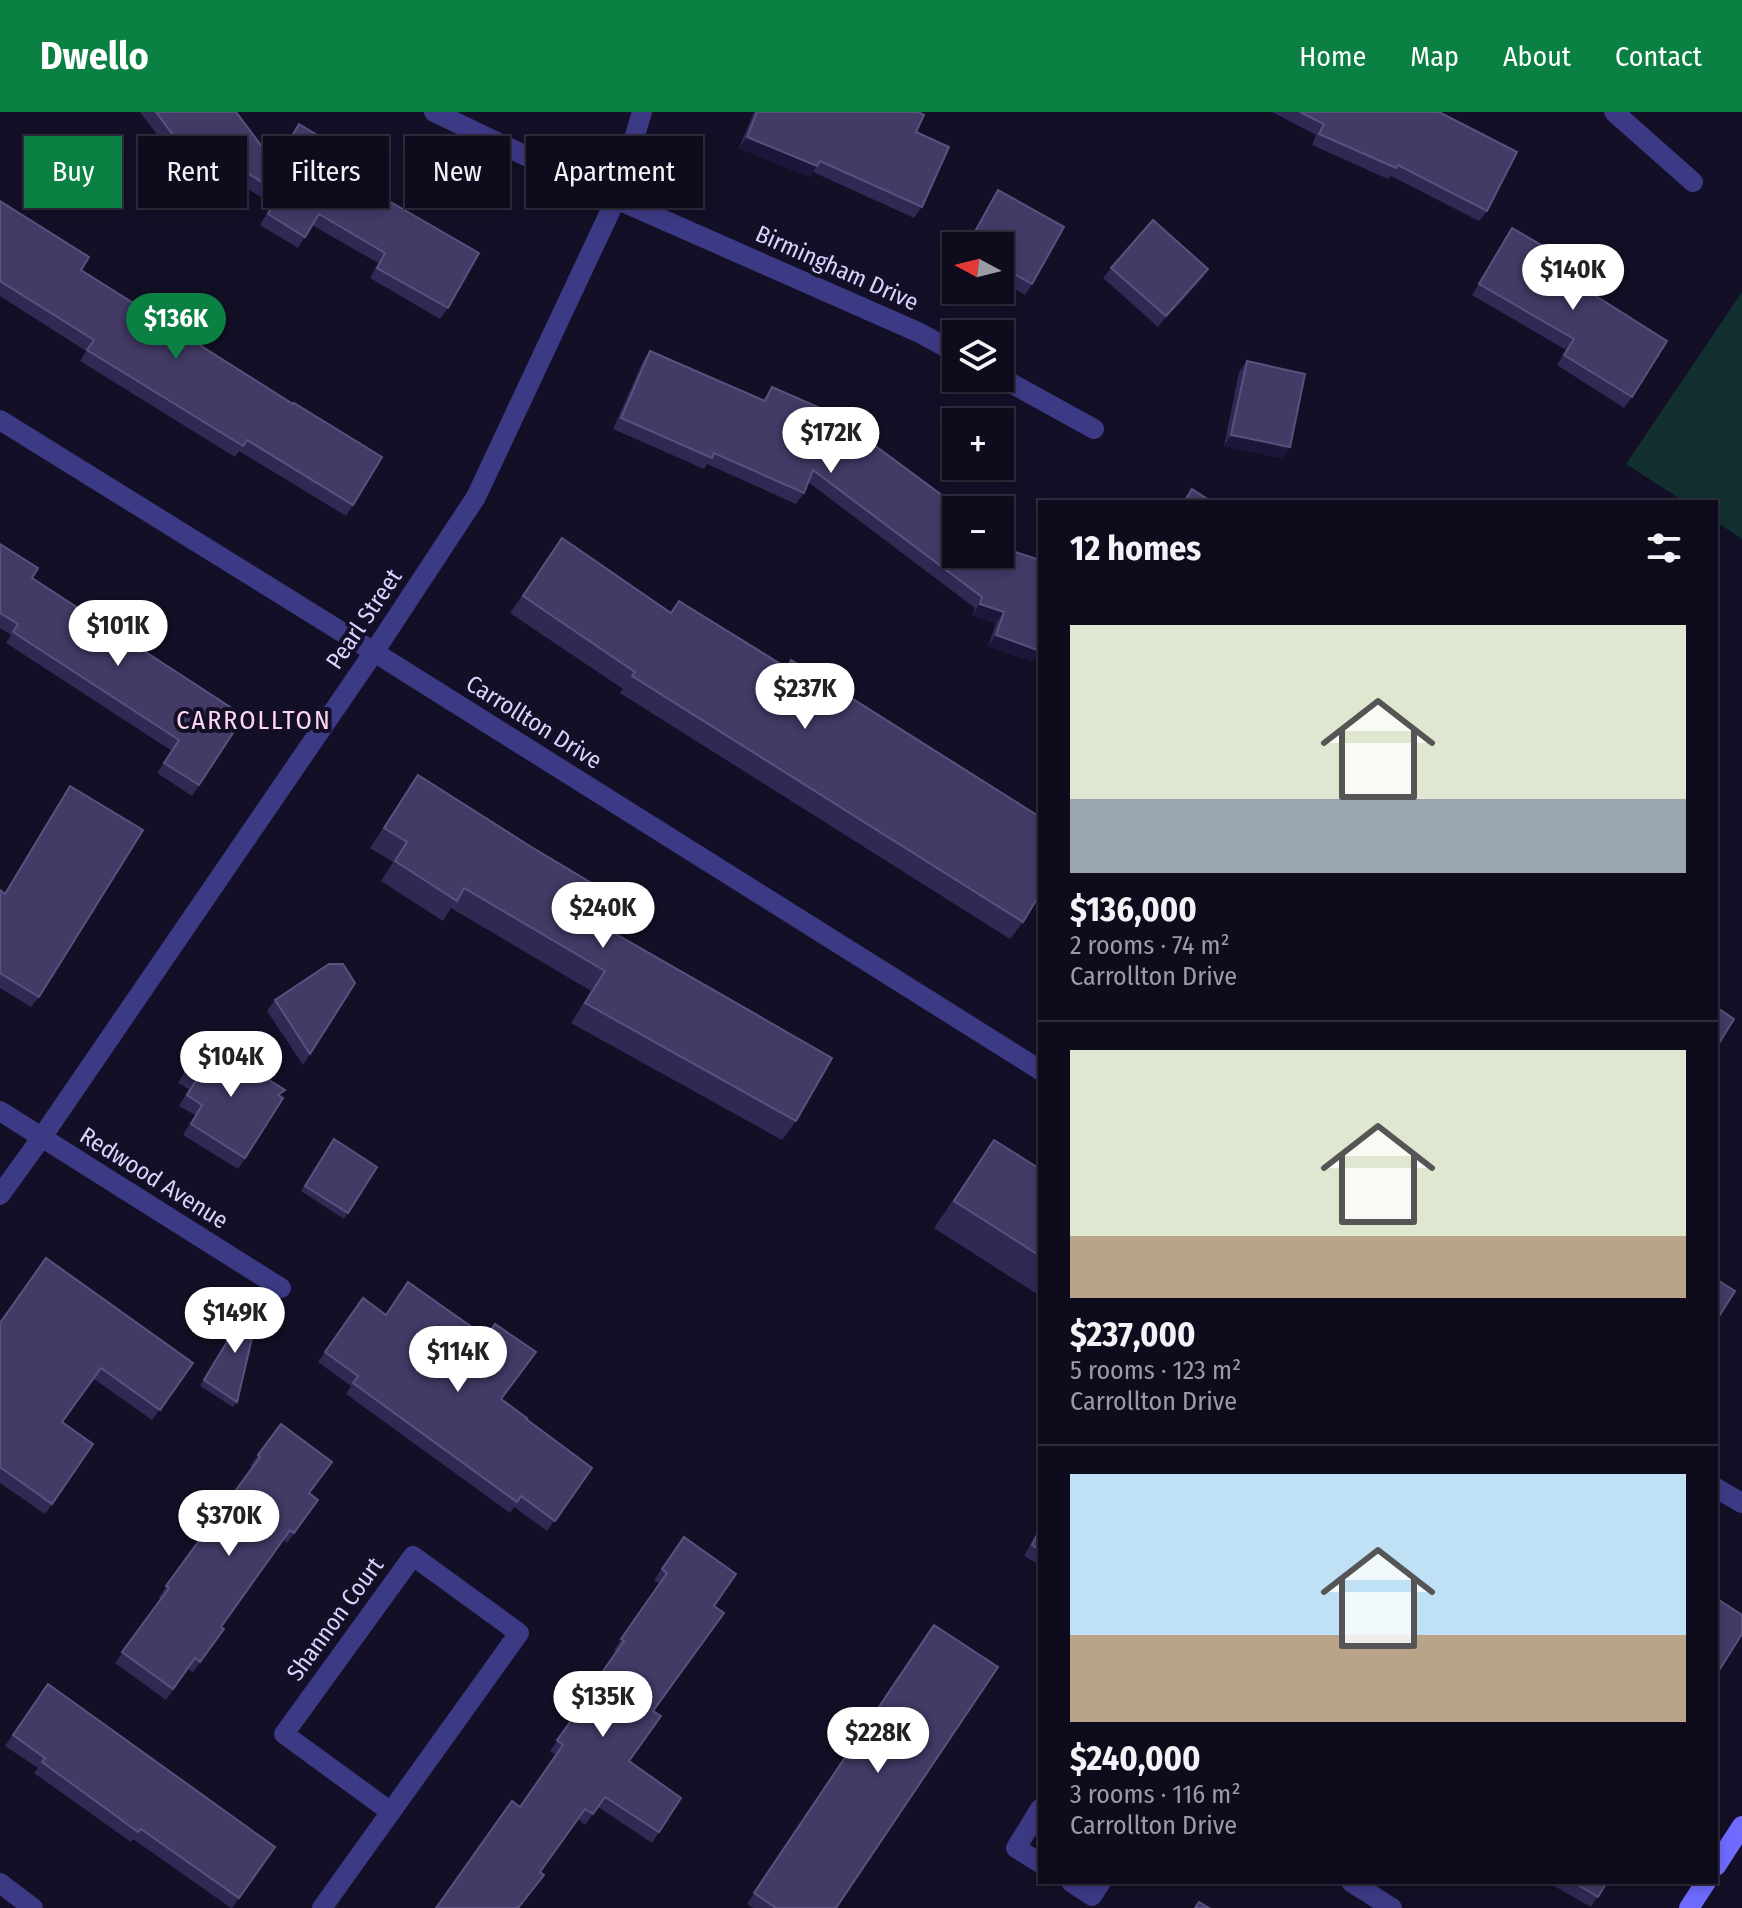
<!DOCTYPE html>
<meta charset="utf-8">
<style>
body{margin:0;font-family:"Fira Sans Condensed",sans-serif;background:#171425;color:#f1f3f6;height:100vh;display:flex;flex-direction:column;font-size:30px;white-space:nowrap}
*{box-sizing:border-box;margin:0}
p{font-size:26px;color:#9b9ba3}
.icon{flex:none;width:44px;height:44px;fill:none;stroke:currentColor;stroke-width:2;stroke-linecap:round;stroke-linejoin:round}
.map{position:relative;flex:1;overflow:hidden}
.panel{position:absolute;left:1038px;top:388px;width:680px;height:1384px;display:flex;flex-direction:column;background:#0e0b1c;border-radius:0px;box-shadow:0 4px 12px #0003,0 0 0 2px #2e2b3b}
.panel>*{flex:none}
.top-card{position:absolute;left:24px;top:24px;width:760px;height:72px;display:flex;gap:16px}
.needle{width:52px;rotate:277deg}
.fabs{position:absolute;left:942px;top:120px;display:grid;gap:16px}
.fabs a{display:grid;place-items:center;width:72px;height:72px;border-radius:0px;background:#0e0b1c;box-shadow:0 4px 12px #0003,0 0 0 2px #2e2b3b;font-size:40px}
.price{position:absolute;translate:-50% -68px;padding:0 18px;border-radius:28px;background:#fff;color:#222;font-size:26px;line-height:52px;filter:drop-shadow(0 2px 4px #0008)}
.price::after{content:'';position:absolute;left:50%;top:48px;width:24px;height:18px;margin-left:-12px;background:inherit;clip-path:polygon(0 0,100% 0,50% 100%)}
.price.selected{background:#0b8043;color:#fff}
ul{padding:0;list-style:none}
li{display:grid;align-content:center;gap:16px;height:424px;padding:0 32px}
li+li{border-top:2px solid #2e2b3b}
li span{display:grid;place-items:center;height:248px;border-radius:0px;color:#555}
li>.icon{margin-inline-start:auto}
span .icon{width:144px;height:144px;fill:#fffc;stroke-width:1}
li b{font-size:34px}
h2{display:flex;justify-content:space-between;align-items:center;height:96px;padding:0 32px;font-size:34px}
.chip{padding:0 28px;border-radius:0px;background:#0e0b1c;box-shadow:0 4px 12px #0003,0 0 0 2px #2e2b3b;font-size:28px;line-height:72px}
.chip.selected{background:#0b8043;color:#fff}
header{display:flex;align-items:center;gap:48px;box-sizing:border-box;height:112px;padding:0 40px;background:#0b8043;color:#fff}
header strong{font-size:38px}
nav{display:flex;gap:44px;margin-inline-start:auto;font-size:28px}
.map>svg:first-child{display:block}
</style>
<header>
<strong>Dwello</strong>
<nav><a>Home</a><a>Map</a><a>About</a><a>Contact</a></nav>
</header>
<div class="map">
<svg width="1742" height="1796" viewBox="0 0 1742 1796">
<rect width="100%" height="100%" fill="#130f26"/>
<polygon fill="#12302f" points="1742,180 1742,427 1716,410 1716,390 1685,390 1626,352"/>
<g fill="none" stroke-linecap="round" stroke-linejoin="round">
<g stroke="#3d3a85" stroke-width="20">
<polyline points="434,0 616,87 920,221 956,241"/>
<polyline points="1614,0 1693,70"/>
<polyline points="1000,265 1094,317"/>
<polyline points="0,308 374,540 1040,958"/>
<polyline points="0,999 281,1176"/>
<polyline points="0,1083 42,1025 374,540 476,385 616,87 642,0"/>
<polyline points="1716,1376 1742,1391"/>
<polyline points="1040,1697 1016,1736 1040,1751"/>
<polyline points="1071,1770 1092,1784 1101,1770"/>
<polyline points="1351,1770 1392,1796"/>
<polyline points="0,1771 33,1796"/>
<polyline points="322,1796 519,1521 413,1444 284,1622 391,1700"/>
</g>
<g stroke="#6f6bff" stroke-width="20">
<polyline points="1716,1754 1742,1714"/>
<polyline points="1689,1796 1706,1770"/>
</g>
</g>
<g fill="#312854">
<polygon points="140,0 236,0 274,51 299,12 375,81 448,196 440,207 370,166 378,151 312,113 298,136 260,113 272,92 216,57 195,73"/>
<polygon points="754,0 918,0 916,20 922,95 914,106 813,60 810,65 739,36"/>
<polygon points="1272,0 1439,0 1487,99 1479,109 1391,64 1388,67 1312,33 1316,23"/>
<polygon points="998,78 1032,172 1025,183 1000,169 1000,134 966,134 991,89"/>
<polygon points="0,89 353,393 346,404 239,339 235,345 80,249 86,239 0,184"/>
<polygon points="1512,116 1569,167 1632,285 1624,296 1557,253 1566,238 1472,183"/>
<polygon points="1111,156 1201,168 1158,215 1103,166"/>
<polygon points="650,239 763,288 772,275 862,324 956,442 1000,442 1033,550 988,534 996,511 972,503 975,496 808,370 804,381 796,392 707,352 704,357 613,317 643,249"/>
<polygon points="1247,249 1282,346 1224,334 1239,260"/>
<polygon points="562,426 671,501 679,489 1023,810 1010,827 620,581 623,577 510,501"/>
<polygon points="0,432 32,466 244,604 192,684 157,661 172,639 6,531 11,523 0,516"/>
<polygon points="418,663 602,814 796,1009 782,1028 571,911 591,879 451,796 443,809 381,769 393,750 370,736"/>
<polygon points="70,674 39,885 31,895 0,876 0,778 5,781"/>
<polygon points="275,888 310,942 303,953 267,899"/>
<polygon points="205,928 245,1046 238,1057 183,1023 195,1003 179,994 189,977 178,971"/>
<polygon points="334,1027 377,1055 344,1107 301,1079"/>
<polygon points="994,1028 1040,1057 1040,1184 934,1116"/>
<polygon points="363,1186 501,1287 526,1307 592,1356 547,1419 514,1395 510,1401 346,1282 351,1274 318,1250"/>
<polygon points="250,1190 237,1290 233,1295 200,1274"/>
<polygon points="0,1211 193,1251 152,1308 94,1267 63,1310 93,1332 45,1402 0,1371"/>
<polygon points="281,1312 309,1381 318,1388 287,1431 283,1428 221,1515 224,1517 193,1560 188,1557 166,1588 115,1551 161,1487 159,1485 252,1355 250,1354"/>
<polygon points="1040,1414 1040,1453 1024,1444"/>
<polygon points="684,1425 714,1494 653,1599 629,1649 681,1686 652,1731 598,1695 585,1713 578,1707 540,1760 519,1796 520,1695 556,1643 550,1639 596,1574 594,1573 617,1540 614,1538 660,1472 654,1468"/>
<polygon points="934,1513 836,1796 753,1796 747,1792"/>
<polygon points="48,1572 275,1735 232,1796 231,1796 133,1727 131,1730 34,1661 38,1656 5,1634"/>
<polygon points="1547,1770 1607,1770 1591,1795"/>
</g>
<g fill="#1d163a">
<polygon points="747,25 817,54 810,65 739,36"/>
<polygon points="223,46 216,57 195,73 202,62"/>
<polygon points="1208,157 1201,168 1158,215 1166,204"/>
<polygon points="1231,323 1290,335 1282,346 1224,334"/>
<polygon points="980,492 1004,500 996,511 972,503"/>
<polygon points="996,523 1040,539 1040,540 1033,550 988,534"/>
</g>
<g fill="#433a66" stroke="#5a527e" stroke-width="2">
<polygon points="156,0 236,0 275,52 299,12 385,64 375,81 479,141 448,196 377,156 385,141 319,102 305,125 268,102 280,81 223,46 202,62"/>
<polygon points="757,0 918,0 924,3 916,20 949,35 922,95 820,49 817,54 747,25"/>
<polygon points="1300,0 1439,0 1517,40 1487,99 1398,53 1396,56 1319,22 1324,12"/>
<polygon points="998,78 1064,115 1032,172 1000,154 1000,134 967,134"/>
<polygon points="0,89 89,145 81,158 293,292 294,291 382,345 353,393 247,328 243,334 87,238 94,228 0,169"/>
<polygon points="1153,108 1208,157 1166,204 1111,156"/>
<polygon points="1512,116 1577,154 1569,167 1667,229 1632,285 1564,243 1574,227 1479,172"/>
<polygon points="650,239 765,289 772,275 866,316 862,324 962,398 956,398 956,442 1000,442 1000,435 1040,448 1040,539 996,523 1004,500 980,492 982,485 813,358 804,381 714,341 712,346 621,306"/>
<polygon points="1247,249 1305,262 1290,335 1231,323"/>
<polygon points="1192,377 1212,390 1184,390"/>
<polygon points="562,426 671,501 679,489 787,556 791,548 1040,705 1040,782 1023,810 632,564 635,560 523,484"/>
<polygon points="0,432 38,456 32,466 244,604 199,673 164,651 179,628 13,520 18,512 0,501"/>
<polygon points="418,663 528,733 620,788 602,814 832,946 796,1009 585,891 605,859 464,776 457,789 395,749 407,730 384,716"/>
<polygon points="70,674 143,718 39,885 0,861 0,778 5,782"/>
<polygon points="329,852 343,852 355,871 310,942 275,888"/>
<polygon points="1716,895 1734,907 1716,936"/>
<polygon points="205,928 285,978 278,983 283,986 245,1046 191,1012 202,993 187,983 197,967 185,960"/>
<polygon points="334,1027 377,1055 348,1101 305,1074"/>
<polygon points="994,1028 1040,1057 1040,1144 954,1089"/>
<polygon points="46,1146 193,1251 160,1298 101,1256 62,1310 93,1332 52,1392 0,1355 0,1211"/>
<polygon points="1716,1167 1735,1179 1716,1209"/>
<polygon points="408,1170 486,1225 495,1212 536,1240 501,1287 527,1306 526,1307 592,1356 555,1409 521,1384 517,1390 353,1271 358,1264 325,1240 363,1186 386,1203"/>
<polygon points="254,1185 261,1188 237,1290 204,1268"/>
<polygon points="281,1312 332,1350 309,1381 318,1388 294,1421 290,1418 221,1515 224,1517 200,1550 195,1546 173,1577 122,1540 169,1476 166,1474 260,1345 258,1343"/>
<polygon points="1040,1418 1040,1438 1032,1433"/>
<polygon points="684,1425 736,1462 714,1494 724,1501 653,1599 661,1604 629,1649 681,1686 659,1720 605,1685 593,1702 585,1697 540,1760 544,1763 518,1796 436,1796 512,1689 520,1695 563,1633 557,1628 604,1564 601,1562 624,1529 621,1527 667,1461 662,1457"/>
<polygon points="1716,1486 1742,1503 1742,1522 1716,1563"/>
<polygon points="934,1513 998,1555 836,1796 776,1796 754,1781"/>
<polygon points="48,1572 275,1735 239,1786 141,1717 138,1720 42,1650 45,1646 13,1623"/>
<polygon points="1573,1770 1607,1770 1598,1785"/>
<polygon points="1199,1790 1209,1796 1195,1796"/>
</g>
<g text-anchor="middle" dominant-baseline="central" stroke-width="8" stroke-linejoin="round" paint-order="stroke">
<g font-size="24" fill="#d9d4ff" stroke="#130f26">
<text transform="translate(837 156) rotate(24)">Birmingham Drive</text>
<text transform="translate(364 507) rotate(-56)">Pearl Street</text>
<text transform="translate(534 610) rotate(32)">Carrollton Drive</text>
<text transform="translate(154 1066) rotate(32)">Redwood Avenue</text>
<text transform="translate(335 1507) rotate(-54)">Shannon Court</text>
</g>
<g font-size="26" letter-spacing="2" fill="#ffd6f0" stroke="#130f26">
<text x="254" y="608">CARROLLTON</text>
</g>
</g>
</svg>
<div class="fabs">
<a><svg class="needle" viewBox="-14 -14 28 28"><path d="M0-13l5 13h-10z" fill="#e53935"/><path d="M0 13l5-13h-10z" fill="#9b9ba3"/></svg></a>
<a><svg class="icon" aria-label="layers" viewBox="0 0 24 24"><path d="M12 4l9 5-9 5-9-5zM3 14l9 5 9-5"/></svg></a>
<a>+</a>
<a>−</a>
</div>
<b class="price" style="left:1573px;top:200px">$140K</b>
<b class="price selected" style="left:176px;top:249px">$136K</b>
<b class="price" style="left:831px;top:363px">$172K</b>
<b class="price" style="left:118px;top:556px">$101K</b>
<b class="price" style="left:805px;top:619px">$237K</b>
<b class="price" style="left:603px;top:838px">$240K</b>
<b class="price" style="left:231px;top:987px">$104K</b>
<b class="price" style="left:235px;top:1243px">$149K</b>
<b class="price" style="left:458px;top:1282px">$114K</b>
<b class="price" style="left:229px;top:1446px">$370K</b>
<b class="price" style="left:603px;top:1627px">$135K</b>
<b class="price" style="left:878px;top:1663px">$228K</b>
<div class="top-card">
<a class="chip selected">Buy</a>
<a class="chip">Rent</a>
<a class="chip">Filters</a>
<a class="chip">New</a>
<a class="chip">Apartment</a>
</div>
<section class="panel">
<h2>12 homes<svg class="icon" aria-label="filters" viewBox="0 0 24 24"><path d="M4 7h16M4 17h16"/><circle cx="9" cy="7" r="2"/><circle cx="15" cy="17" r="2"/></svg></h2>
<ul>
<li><span style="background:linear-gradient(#dfe7d0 70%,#9aa5b1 0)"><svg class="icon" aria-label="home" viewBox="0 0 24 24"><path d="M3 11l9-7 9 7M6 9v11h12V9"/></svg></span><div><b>$136,000</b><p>2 rooms · 74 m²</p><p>Carrollton Drive</p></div></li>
<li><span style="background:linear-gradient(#dfe7d0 75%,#b9a48a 0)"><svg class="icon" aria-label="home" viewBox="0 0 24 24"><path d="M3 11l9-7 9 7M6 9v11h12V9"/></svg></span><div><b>$237,000</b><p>5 rooms · 123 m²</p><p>Carrollton Drive</p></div></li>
<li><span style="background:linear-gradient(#bfe0f5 65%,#b9a48a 0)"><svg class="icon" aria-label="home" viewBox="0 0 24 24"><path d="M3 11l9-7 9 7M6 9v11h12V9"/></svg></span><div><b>$240,000</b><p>3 rooms · 116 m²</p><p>Carrollton Drive</p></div></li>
</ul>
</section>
</div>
